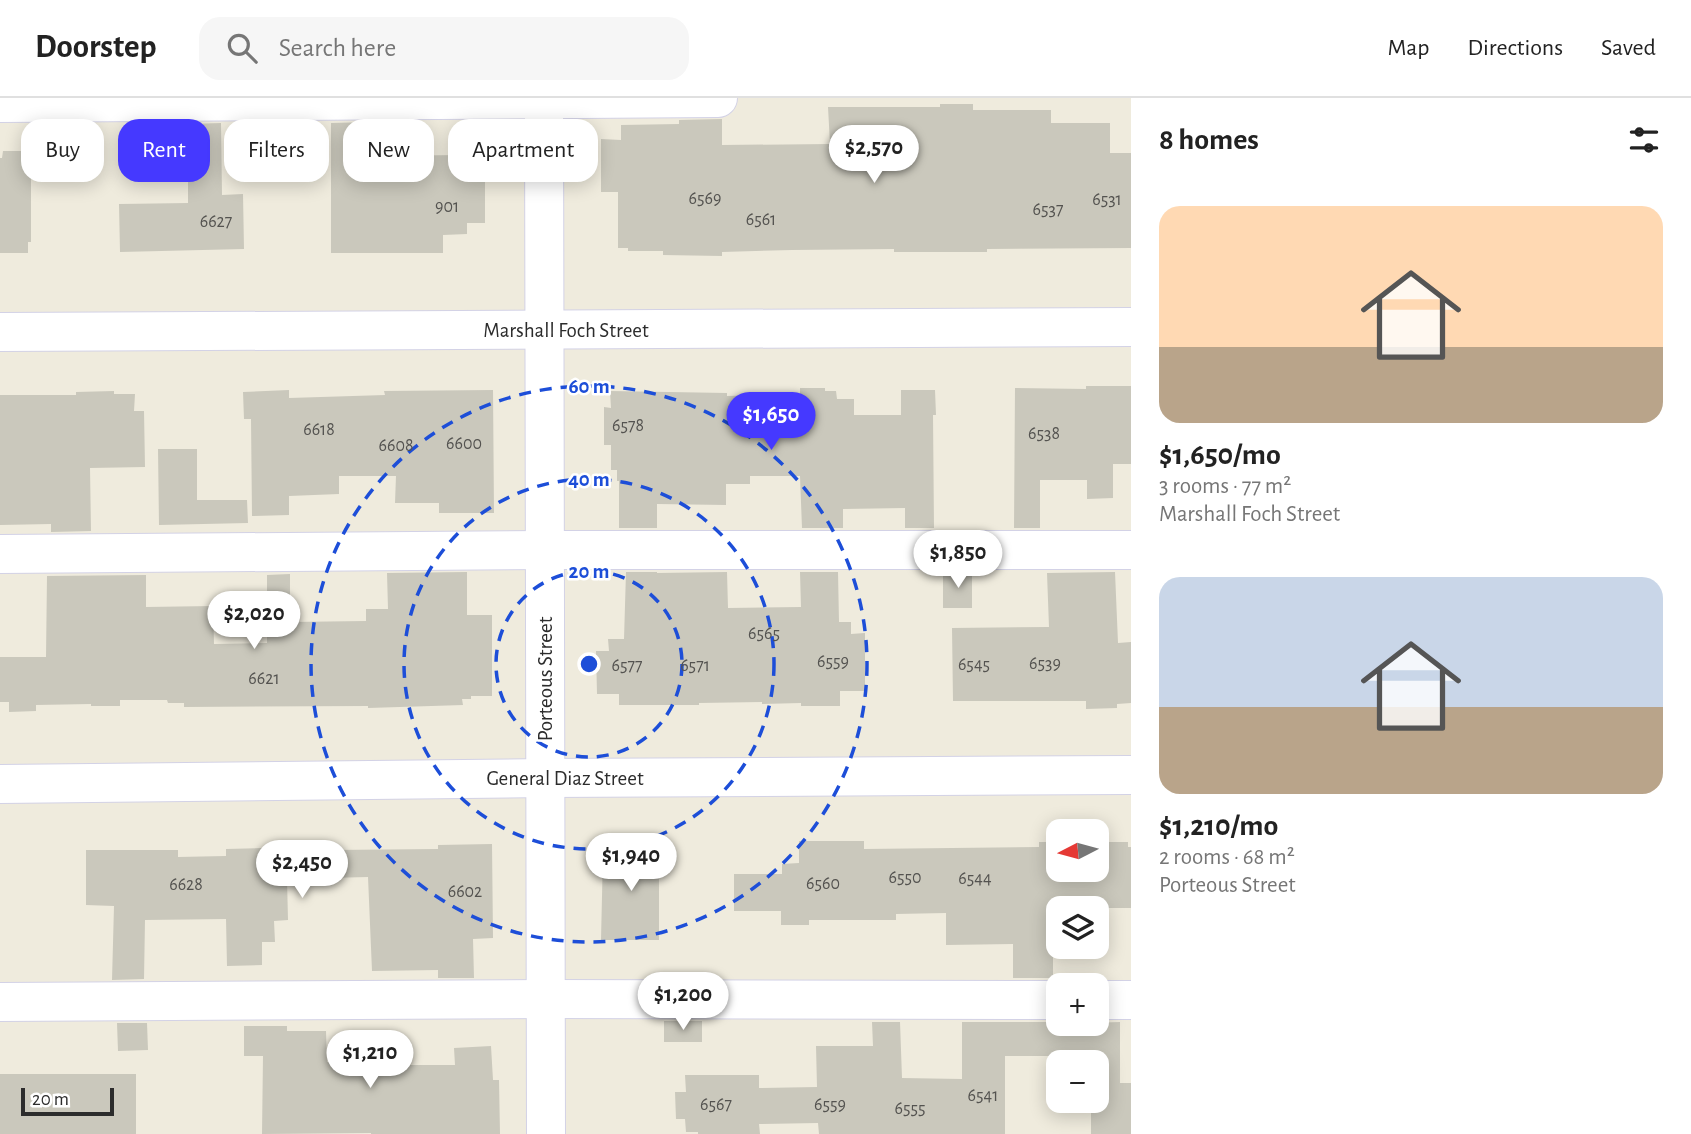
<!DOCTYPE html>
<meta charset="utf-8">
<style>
body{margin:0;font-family:"Alegreya Sans",sans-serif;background:#f6f6f6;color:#222;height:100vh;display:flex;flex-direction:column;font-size:26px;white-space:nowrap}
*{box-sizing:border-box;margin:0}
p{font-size:23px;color:#767676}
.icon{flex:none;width:38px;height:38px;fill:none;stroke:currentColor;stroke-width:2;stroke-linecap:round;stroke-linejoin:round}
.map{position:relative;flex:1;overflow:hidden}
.sheet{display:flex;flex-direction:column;background:#fff;width:560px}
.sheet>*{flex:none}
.banner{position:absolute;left:21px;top:21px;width:665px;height:63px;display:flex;gap:14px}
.needle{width:46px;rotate:264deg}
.fabs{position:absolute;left:1046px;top:721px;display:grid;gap:14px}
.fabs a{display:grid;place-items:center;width:63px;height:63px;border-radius:14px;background:#fff;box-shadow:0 4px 18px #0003;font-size:35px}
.scale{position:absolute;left:21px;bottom:18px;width:93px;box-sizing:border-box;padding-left:7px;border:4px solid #2c2c2c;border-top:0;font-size:19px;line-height:24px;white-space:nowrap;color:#2c2c2c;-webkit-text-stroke:5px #fff;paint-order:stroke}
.price{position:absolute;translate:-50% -60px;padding:0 16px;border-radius:24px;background:#fff;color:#222;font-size:23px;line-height:46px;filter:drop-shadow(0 2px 4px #0008)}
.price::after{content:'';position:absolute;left:50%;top:42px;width:21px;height:16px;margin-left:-10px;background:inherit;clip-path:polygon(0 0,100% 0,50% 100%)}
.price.on{background:#4539ff;color:#fff}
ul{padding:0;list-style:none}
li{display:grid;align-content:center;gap:14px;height:371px;padding:0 28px}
li span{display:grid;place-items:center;height:217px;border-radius:21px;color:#555}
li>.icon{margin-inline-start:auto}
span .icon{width:126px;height:126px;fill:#fffc;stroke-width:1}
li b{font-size:30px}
h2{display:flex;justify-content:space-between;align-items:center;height:84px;padding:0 28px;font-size:30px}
.pill{padding:0 24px;border-radius:21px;background:#fff;box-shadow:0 4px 18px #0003;font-size:24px;line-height:63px}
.pill.on{background:#4539ff;color:#fff}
header{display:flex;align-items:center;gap:42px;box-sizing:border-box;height:98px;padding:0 35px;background:#fff;border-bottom:2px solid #e0e0e0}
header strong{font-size:33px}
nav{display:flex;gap:38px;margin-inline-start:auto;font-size:24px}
.search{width:490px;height:63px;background:#f6f6f6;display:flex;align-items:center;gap:18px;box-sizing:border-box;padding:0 24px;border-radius:21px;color:#767676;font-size:26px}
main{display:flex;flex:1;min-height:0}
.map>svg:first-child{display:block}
</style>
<header>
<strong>Doorstep</strong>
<div class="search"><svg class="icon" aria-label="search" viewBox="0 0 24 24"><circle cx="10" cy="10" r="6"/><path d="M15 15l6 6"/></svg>Search here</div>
<nav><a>Map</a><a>Directions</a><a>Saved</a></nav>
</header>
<main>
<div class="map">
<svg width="1131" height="1036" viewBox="0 0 1131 1036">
<rect width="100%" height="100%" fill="#efebdd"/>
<g fill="#cac8bc">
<polygon points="940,6 973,6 973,12 1051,12 1051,25 1110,25 1110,55 1131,55 1131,150 987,151 987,154 894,154 894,151 792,152 722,154 722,158 663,157 663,153 628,153 628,150 618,150 618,94 601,94 601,41 621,42 621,27 679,26 679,22 722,21 722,47 830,46 828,9 940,9"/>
<polygon points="371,24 371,58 461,57 461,69 479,69 479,78 485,78 485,125 467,125 467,136 443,137 443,155 331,155 331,25"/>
<polygon points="221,25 222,97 243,96 244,151 120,154 119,106 188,105 188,26"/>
<polygon points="3,53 31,53 31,144 28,144 28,155 0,155 0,60 2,60"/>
<polygon points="1086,288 1131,288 1131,366 1113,366 1113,400 1087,401 1087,382 1040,382 1040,430 1014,430 1015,290 1086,291"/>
<polygon points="800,290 825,290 825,293 836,293 837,301 854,301 854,317 901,317 901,292 935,292 936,317 933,317 934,430 905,430 905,410 843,411 843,430 802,430 800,378 750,378 750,386 726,386 726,407 657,406 657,430 619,430 619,383 617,383 617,372 611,372 611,347 604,347 604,309 611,310 610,293 727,295 727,298 800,296"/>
<polygon points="289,292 289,300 385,297 384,293 493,292 494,415 439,415 439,405 395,405 396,378 339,378 339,396 289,398 289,417 252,418 251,321 244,321 243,294"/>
<polygon points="114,293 114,296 135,296 134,313 144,313 145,369 90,370 91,433 51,434 51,426 0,427 0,297 76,297 76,294"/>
<polygon points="158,351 197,351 197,402 247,402 248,425 159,427"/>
<polygon points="467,474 467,517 492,517 492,598 471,598 471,601 462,601 463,607 368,610 368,608 184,609 184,605 168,605 167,602 120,602 120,608 91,608 91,606 36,607 36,613 9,614 9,604 0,604 0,559 46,559 47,478 146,477 146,509 213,508 214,546 267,545 267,477 290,476 290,524 366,523 366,511 388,511 387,475"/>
<polygon points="626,474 657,474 657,475 727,474 728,510 801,509 800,474 838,474 839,524 851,524 851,536 865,535 865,593 840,593 840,608 801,608 801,605 762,606 762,604 699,605 699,607 619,607 619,596 597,596 596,553 609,553 608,541 624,541"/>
<rect x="943" y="474" width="29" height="36"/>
<polygon points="1115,474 1118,545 1131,544 1131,605 1117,606 1117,610 1086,611 1086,603 953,603 952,530 1049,529 1047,475"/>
<polygon points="799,743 864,743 864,751 1039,749 1039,744 1059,744 1059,772 1097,772 1097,744 1128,744 1128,749 1131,749 1131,810 1059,810 1059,827 1053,827 1053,880 1013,880 1013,846 946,847 946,815 896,816 896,822 809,822 809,827 781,827 781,813 734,813 734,776 782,776 782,766 799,765"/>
<polygon points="492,746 493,840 473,841 474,880 438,880 438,872 372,873 368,779 287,781 288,822 274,823 275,844 262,844 262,867 227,868 226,821 145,822 144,881 112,882 114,808 86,807 86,752 178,752 178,759 226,758 226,751 333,748 333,752 438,751 438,747"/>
<polygon points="615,746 659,746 659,842 601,842 603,755 615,756"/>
<rect x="664" y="923" width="38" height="21"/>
<polygon points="872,924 900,924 902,980 962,981 962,924 1059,924 1059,926 1120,924 1120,985 1131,985 1131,1036 1091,1036 1091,1014 1085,1015 1085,1003 1097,1003 1097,964 1084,964 1084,958 1005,958 1005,1036 819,1036 818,1025 759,1026 760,1036 698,1036 698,1034 686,1034 685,1021 676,1021 675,994 686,994 685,977 759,977 759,990 817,989 816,948 873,948"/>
<polygon points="117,925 147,925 148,952 118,953"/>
<polygon points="244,928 287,928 287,933 326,933 327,964 360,964 360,967 455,967 454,950 491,948 493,982 499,982 500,1036 371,1036 371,1035 262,1036 263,958 244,958"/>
<rect x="0" y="976" width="136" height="60"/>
</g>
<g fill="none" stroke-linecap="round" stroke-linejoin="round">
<defs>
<g id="minor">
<polyline points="544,0 546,1036"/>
<polyline points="0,5 718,0"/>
<polyline points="0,234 1131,229"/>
<polyline points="0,456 545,452 1131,452"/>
<polyline points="0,686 545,680 1131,677"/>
<polyline points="1097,902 1131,902"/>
<polyline points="0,904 546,901 1059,902"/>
</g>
</defs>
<use href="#minor" stroke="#d3d2e6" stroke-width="40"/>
<use href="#minor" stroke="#fff" stroke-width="38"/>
</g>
<g fill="none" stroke="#1d4ed8" stroke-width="3.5" stroke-dasharray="12 9">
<circle cx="589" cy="566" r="93"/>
<circle cx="589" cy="566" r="185"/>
<circle cx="589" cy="566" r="278"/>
</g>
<g text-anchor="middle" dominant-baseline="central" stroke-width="5" stroke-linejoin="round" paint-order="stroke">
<g font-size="18" fill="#545350">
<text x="705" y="101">6569</text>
<text x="1107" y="102">6531</text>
<text x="447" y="109">901</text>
<text x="1048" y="112">6537</text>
<text x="761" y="122">6561</text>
<text x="216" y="124">6627</text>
<text x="628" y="328">6578</text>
<text x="319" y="332">6618</text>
<text x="1044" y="336">6538</text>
<text x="464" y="346">6600</text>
<text x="396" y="348">6608</text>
<text x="764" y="536">6565</text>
<text x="833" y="564">6559</text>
<text x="1045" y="566">6539</text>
<text x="974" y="567">6545</text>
<text x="627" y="568">6577</text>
<text x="695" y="568">6571</text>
<text x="264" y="581">6621</text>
<text x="905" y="780">6550</text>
<text x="975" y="781">6544</text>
<text x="823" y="786">6560</text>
<text x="186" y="787">6628</text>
<text x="465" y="794">6602</text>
<text x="983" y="998">6541</text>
<text x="716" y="1007">6567</text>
<text x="830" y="1007">6559</text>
<text x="910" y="1011">6555</text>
</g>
<g font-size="21" fill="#2c2c2c" stroke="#fff">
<text x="566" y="232">Marshall Foch Street</text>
<text transform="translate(545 581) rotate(-90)">Porteous Street</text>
<text x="565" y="680">General Diaz Street</text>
</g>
</g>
<circle cx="589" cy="566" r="10" fill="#1d4ed8" stroke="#fff" stroke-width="3.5"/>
<g font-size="21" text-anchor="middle" font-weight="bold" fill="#1d4ed8" stroke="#fff" stroke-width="5" stroke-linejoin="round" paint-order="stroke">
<text x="589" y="295">60 m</text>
<text x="589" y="388">40 m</text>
<text x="589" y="480">20 m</text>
</g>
</svg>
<div class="fabs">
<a><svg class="needle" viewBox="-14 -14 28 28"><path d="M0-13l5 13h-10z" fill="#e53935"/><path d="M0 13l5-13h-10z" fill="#767676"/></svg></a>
<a><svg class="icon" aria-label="layers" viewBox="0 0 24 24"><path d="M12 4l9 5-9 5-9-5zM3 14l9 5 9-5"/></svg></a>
<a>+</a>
<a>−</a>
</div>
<div class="scale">20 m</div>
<b class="price" style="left:874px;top:87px">$2,570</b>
<b class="price on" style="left:771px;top:354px">$1,650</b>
<b class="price" style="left:958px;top:492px">$1,850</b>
<b class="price" style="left:254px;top:553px">$2,020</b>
<b class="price" style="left:631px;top:795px">$1,940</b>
<b class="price" style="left:302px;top:802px">$2,450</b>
<b class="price" style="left:683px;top:934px">$1,200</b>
<b class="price" style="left:370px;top:992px">$1,210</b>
<div class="banner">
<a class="pill">Buy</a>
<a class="pill on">Rent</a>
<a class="pill">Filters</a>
<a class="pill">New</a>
<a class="pill">Apartment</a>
</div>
</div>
<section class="sheet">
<h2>8 homes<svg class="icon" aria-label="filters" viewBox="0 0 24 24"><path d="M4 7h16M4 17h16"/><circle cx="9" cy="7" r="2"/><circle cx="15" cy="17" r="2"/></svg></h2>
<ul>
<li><span style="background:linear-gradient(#ffd9b3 65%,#b9a48a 0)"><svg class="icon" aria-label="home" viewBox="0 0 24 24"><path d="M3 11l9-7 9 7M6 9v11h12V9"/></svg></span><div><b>$1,650/mo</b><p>3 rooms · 77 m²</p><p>Marshall Foch Street</p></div></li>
<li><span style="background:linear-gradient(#c9d6e8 60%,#b9a48a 0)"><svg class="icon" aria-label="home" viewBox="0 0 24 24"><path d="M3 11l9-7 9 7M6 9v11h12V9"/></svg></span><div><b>$1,210/mo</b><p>2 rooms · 68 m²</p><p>Porteous Street</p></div></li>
</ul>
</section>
</main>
